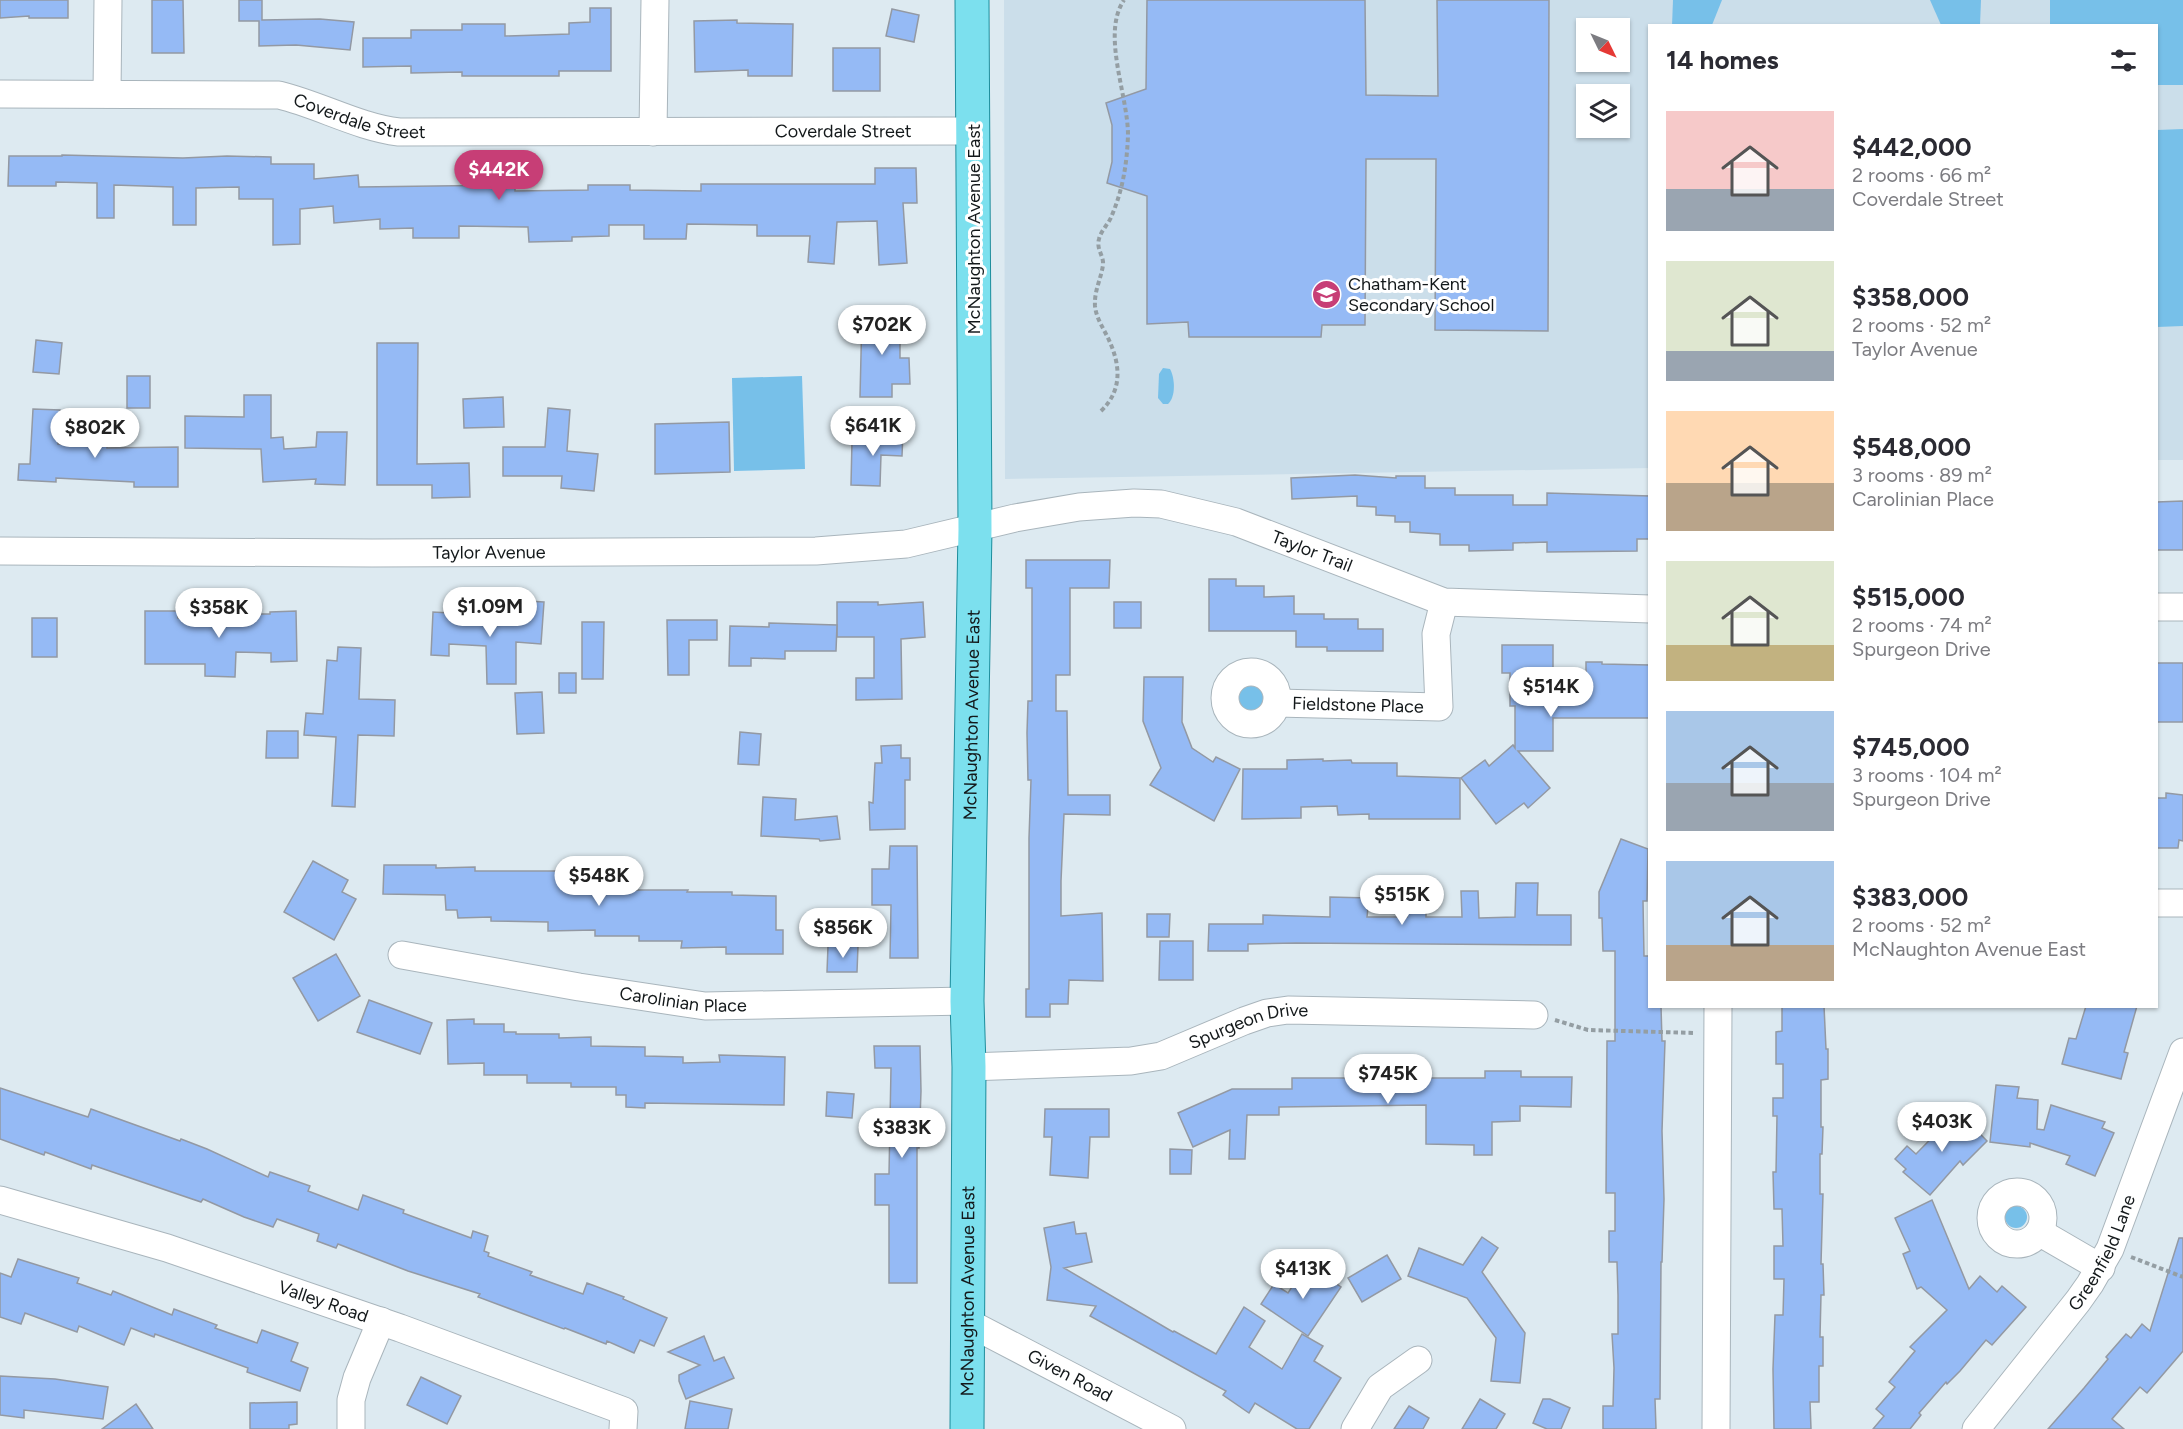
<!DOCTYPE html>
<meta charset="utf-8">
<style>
body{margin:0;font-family:Figtree,sans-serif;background:#f2f2f3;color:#2b2b33;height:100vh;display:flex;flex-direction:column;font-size:22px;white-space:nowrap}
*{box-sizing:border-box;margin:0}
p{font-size:20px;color:#7c7c81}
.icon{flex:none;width:33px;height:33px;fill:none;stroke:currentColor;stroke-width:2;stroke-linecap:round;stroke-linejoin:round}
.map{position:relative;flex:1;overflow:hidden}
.details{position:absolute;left:1648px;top:24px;width:510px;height:984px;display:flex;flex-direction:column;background:#fff;border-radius:0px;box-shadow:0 2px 4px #0004}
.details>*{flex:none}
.needle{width:39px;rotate:133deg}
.buttons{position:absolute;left:1576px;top:18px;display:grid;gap:12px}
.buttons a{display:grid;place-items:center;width:54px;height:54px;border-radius:0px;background:#fff;box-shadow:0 2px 4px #0004;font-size:30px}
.price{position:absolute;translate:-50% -51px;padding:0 14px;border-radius:21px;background:#fff;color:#222;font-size:20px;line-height:39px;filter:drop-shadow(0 2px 3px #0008)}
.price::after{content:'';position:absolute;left:50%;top:36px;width:18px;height:14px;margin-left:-9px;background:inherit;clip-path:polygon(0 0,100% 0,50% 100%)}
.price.current{background:#c73e76;color:#fff}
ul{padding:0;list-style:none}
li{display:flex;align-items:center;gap:18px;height:150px;padding:0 18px}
li span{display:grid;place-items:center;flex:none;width:168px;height:120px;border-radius:0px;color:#555}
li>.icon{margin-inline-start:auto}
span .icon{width:72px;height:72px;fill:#fffc;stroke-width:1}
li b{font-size:26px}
h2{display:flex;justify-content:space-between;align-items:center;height:72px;padding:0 18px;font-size:26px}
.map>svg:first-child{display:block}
</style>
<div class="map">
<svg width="2183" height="1429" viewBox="0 0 2183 1429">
<rect width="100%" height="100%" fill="#ddeaf1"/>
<path fill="#cbdeea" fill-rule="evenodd" d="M1004,0H2183V460H2157V26H1650V468L1005,479ZM1587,28H1620V62H1587ZM1587,94H1620V128H1587Z"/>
<g fill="#77c0e9">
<polygon points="1673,0 1722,0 1712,25 1672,26"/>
<polygon points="1930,0 1981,0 1980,25 1941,25"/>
<polygon points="2050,0 2183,0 2183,85 2157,85 2157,26 2050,25"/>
<polygon points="2183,129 2183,326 2157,327 2157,130"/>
<path d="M1163,368L1170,369C1175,378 1176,397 1168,404H1163L1158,398L1159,374Z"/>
<polygon points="802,376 805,469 734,471 732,378"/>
<circle cx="1251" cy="698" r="12"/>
<circle cx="2016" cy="1217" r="11"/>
</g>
<g fill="#95baf5" stroke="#9399a3" stroke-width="1.5">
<polygon points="0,0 68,0 68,18 29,18 29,16 0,18"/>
<polygon points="152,0 183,0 184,53 152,53"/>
<polygon points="239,0 262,0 262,20 320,19 354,22 350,50 296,45 259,46 259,21 239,21"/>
<polygon points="1147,0 1365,0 1366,95 1438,96 1437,0 1549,0 1548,331 1435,330 1436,159 1366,159 1365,325 1322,325 1321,337 1189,337 1188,322 1147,324 1147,196 1107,183 1112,162 1112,125 1106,103 1146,89"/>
<polygon points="590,8 611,8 611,71 559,71 559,76 462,76 462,72 411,73 411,66 363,67 363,38 411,38 411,30 462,30 462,24 505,24 505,36 569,34 569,23 590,22"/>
<polygon points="892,9 919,15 914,42 886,36"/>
<polygon points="737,20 737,23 793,24 792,76 748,76 748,70 695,72 694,21"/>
<rect x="833" y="48" width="47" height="43"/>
<polygon points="62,155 183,158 227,156 271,157 271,164 314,164 314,179 358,175 359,187 515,185 515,191 588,190 588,185 630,185 630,190 701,191 701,184 875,184 875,168 916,168 917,203 903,203 907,263 879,265 877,221 837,222 834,264 808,262 810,236 757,236 757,225 687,224 686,239 644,239 644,225 609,225 609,236 572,237 572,241 529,242 528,227 459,226 459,238 413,238 413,228 380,229 380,219 334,223 333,206 300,209 300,244 273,245 273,199 239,199 239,187 196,188 196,225 173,225 173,187 114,185 114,218 97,218 97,183 56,182 56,186 8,186 9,156 62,156"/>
<polygon points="862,314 900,314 900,358 909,358 910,384 892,384 892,397 860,397"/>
<polygon points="36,340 62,343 59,374 33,372"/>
<polygon points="377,343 418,343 417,464 469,463 470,497 432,498 432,485 377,485"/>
<rect x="127" y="376" width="23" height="32"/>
<polygon points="244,395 271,395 271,438 283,437 284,449 316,447 317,432 347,432 345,485 315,484 316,479 263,482 261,449 185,448 185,416 244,417"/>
<polygon points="503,397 504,427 464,428 463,399"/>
<polygon points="548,408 570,410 567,451 598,454 594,491 561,488 562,476 503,476 503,447 545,447"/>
<polygon points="33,409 60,410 58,444 107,446 107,448 178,447 178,487 134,487 134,482 56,478 56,482 18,480 19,464 30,464"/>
<polygon points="729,422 730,472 655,474 655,424"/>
<polygon points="877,432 903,432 902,456 881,455 880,486 851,485 852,441 877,441"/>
<polygon points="1355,475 1396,478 1396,476 1425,476 1425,488 1455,488 1455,495 1513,495 1513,505 1547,505 1547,493 1650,496 1650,539 1637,539 1637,551 1547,552 1547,542 1513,543 1513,550 1469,551 1469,545 1440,545 1440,534 1410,532 1410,522 1395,522 1395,516 1376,515 1376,507 1357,506 1357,496 1292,499 1291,478"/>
<polygon points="2183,501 2183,550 2157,550 2157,502"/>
<polygon points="1026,560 1110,560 1109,588 1070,588 1070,675 1056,675 1056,711 1067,711 1068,795 1110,795 1110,815 1064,814 1061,881 1061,916 1102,913 1103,981 1069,980 1068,1004 1050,1004 1050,1017 1026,1017 1026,989 1029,989 1029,838 1031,780 1028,780 1027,733 1028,701 1032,701 1032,588 1026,588"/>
<polygon points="1209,579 1236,579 1236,586 1264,586 1264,597 1294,596 1294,614 1324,614 1324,619 1358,619 1358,629 1383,629 1383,651 1327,651 1327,647 1296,647 1296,631 1209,631"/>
<polygon points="526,601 544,602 541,644 516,642 516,684 487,684 486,646 449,644 449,656 431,655 433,612 468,614 468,616 525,615"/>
<polygon points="837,602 878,602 878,605 923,602 925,637 901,639 902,699 856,700 856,678 874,678 874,637 837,637"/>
<rect x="1114" y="602" width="27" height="26"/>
<polygon points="211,607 236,607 236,614 270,614 270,612 296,611 297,661 271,662 271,653 236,652 235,677 205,676 205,664 145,664 145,611 178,611 178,618 211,619"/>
<rect x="32" y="618" width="25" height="39"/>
<polygon points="667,620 717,620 717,640 689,640 689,675 668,675"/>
<polygon points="582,622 604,622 603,679 582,679"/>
<polygon points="769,623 837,625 836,651 785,651 785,659 751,658 751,666 729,666 730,626 769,627"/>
<polygon points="1502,645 1553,645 1553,674 1586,674 1586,662 1602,662 1602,664 1650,665 1650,718 1553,718 1553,751 1518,751 1550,788 1528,808 1524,803 1496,824 1461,778 1485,760 1489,766 1513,745 1515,748 1515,706 1510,706 1510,673 1502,673"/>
<polygon points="338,647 361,648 359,699 395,700 394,736 358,735 355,807 332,806 336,737 304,735 306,713 323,714 327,660 337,661"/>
<rect x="2157" y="663" width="26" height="59"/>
<rect x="559" y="673" width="17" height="20"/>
<polygon points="1144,677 1183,677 1182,722 1192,748 1213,762 1216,757 1240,769 1214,821 1150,785 1161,768 1143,721"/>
<polygon points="542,692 544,733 517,734 515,693"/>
<polygon points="267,731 298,731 298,758 266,758"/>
<polygon points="740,732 761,734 759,765 738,764"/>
<polygon points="901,745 901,758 910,758 910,780 905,780 905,829 870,830 869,802 873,803 875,763 882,763 881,746"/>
<polygon points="1323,759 1323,761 1351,760 1352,763 1397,763 1397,776 1460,778 1460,819 1369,819 1369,814 1338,815 1337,806 1301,807 1301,818 1242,819 1243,769 1287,769 1287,760"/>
<polygon points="2166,793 2183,795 2183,841 2179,840 2178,848 2157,848 2157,798 2166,798"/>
<polygon points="763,797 796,799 795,820 837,816 840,839 820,841 819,839 761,836"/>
<polygon points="1621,839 1648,849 1647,901 1643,901 1644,956 1650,956 1650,1006 1661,1006 1662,1041 1665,1041 1662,1131 1664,1199 1662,1262 1661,1262 1660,1399 1655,1399 1656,1429 1603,1429 1603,1406 1613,1406 1614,1368 1612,1334 1618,1334 1618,1295 1617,1262 1609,1262 1609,1231 1615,1231 1615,1193 1606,1193 1607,1041 1615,1041 1615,951 1603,951 1602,918 1599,918 1599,892"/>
<polygon points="890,846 917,846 918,958 890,958 891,905 872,905 872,869 889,869"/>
<polygon points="313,861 348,880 342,892 356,899 334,940 284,912"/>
<polygon points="384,865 436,865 436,868 475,867 475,871 566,871 566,885 613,886 613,890 688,890 687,892 732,892 732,895 776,896 776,930 783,930 783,954 726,954 726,947 681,948 682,941 639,941 639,936 595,936 595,930 548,931 548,922 491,921 491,917 458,918 457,910 446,910 445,895 383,894"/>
<polygon points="1516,883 1538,883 1537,915 1571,915 1571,945 1296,943 1248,944 1248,951 1208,951 1209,924 1263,924 1263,915 1330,917 1330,897 1369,898 1367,917 1407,917 1407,889 1426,889 1426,917 1462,917 1461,891 1478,891 1479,918 1515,917"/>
<polygon points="1147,914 1170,914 1169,937 1147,937"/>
<polygon points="1160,941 1193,941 1193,980 1159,980"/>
<polygon points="828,946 858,946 857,972 827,972"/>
<polygon points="336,954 360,996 318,1021 293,978"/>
<polygon points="369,1000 432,1023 420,1054 357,1032"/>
<polygon points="1782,1006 1824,1006 1826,1049 1828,1049 1828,1079 1821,1080 1821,1127 1823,1127 1822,1154 1820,1154 1820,1194 1823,1194 1821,1264 1823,1264 1824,1295 1821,1295 1820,1337 1823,1337 1823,1366 1819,1366 1819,1402 1810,1402 1811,1429 1774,1429 1773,1369 1775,1315 1783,1315 1784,1279 1774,1279 1774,1246 1783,1246 1782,1209 1774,1209 1773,1172 1776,1172 1777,1116 1773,1116 1773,1098 1783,1098 1783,1064 1776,1064 1776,1032 1782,1031"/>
<polygon points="2086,1006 2137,1006 2124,1052 2128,1053 2121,1079 2062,1064 2069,1038 2076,1039"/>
<polygon points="474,1019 474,1024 504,1024 504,1032 516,1032 516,1034 559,1034 559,1038 591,1037 591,1046 645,1047 645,1056 683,1057 683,1063 720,1062 719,1055 785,1057 784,1105 645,1103 645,1108 626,1107 626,1095 616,1095 616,1087 571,1087 571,1083 527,1083 527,1075 484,1075 484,1063 448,1064 447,1020"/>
<polygon points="874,1046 920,1046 921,1091 919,1148 917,1148 917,1283 889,1283 889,1205 875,1205 875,1174 889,1174 891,1068 875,1068"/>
<polygon points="1485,1071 1521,1071 1521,1077 1572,1077 1571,1107 1520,1106 1520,1121 1492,1122 1492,1155 1474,1155 1474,1145 1426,1144 1426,1105 1279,1107 1279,1115 1247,1115 1245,1159 1229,1159 1230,1130 1193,1147 1178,1113 1232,1089 1292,1089 1292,1078 1485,1078"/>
<polygon points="1996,1085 2019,1087 2017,1098 2038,1100 2037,1129 2044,1130 2051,1105 2105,1122 2102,1128 2114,1133 2095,1176 2066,1164 2070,1156 2030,1143 2030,1147 1990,1142"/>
<polygon points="0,1088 88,1117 91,1109 180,1141 181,1139 207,1149 268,1177 270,1172 310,1186 308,1191 358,1210 363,1195 404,1210 403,1213 471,1238 473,1231 488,1236 484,1251 489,1253 488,1256 532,1272 530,1275 583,1294 587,1283 624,1297 623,1299 667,1318 654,1346 640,1340 634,1353 607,1341 606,1344 565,1328 564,1329 478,1297 480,1294 408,1271 338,1244 336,1248 317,1241 319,1234 277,1219 273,1227 244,1217 203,1199 201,1202 92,1165 91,1169 45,1152 44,1155 0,1139"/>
<polygon points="827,1092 854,1094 852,1118 826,1116"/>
<polygon points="1045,1109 1109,1109 1109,1137 1090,1137 1088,1178 1050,1175 1052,1137 1044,1137"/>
<polygon points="1958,1111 1987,1141 1963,1165 1960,1161 1930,1195 1903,1172 1906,1169 1895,1159 1907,1146 1916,1154"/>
<polygon points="1170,1149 1192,1150 1191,1174 1170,1174"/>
<polygon points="1932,1200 1969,1289 1980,1276 1997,1292 2002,1286 2026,1307 1992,1345 1986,1340 1960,1371 1947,1384 1946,1382 1919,1413 1921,1415 1910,1429 1873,1429 1884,1416 1876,1409 1895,1387 1889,1382 1915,1351 1910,1347 1947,1310 1921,1287 1917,1289 1903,1254 1910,1251 1895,1218"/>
<polygon points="1074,1222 1076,1234 1086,1233 1092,1262 1064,1268 1173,1332 1174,1331 1216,1354 1244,1307 1265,1321 1249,1347 1282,1369 1302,1334 1323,1346 1314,1361 1341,1378 1309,1429 1297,1429 1255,1403 1249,1413 1223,1395 1226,1391 1090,1316 1096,1306 1047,1300 1051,1267 1044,1228"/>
<polygon points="1482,1237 1498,1248 1482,1272 1525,1333 1520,1383 1491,1381 1496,1338 1467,1298 1408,1276 1419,1248 1463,1265"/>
<polygon points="2179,1238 2183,1238 2183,1351 2147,1393 2140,1387 2112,1419 2124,1429 2048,1429 2084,1388 2108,1359 2106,1357 2126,1334 2131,1338 2142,1324 2150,1331"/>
<polygon points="1387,1255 1401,1279 1362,1302 1348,1278"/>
<polygon points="18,1259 79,1278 77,1283 111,1295 113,1291 172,1315 174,1309 217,1325 215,1328 257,1343 262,1330 298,1343 291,1361 308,1368 300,1391 247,1372 248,1368 155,1334 154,1337 131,1328 124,1345 79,1326 77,1332 25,1313 21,1324 0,1317 0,1273 11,1277"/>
<polygon points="1307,1264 1341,1287 1308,1336 1261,1304 1274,1284 1288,1293"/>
<polygon points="704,1336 714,1361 724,1357 734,1378 686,1399 679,1381 679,1375 700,1365 668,1352"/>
<polygon points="0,1376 55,1379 108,1387 103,1419 24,1410 24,1418 0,1415"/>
<polygon points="421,1377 461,1396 447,1424 407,1405"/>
<polygon points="1480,1399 1505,1414 1496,1429 1462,1429"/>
<polygon points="1543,1399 1550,1399 1570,1408 1561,1429 1547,1429 1533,1423"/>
<polygon points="690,1401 732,1409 728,1429 685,1429"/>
<polygon points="297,1402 297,1424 289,1425 289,1429 250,1429 250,1403"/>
<polygon points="136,1404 153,1429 102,1429"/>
<polygon points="1409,1406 1429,1418 1423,1429 1394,1429"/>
</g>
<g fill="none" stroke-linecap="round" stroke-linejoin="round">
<defs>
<g id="minor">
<path id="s1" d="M0,94L279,95C320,105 358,127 399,132L973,131"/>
<polyline points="107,94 108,0"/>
<polyline points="653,132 655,0"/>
<path id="s2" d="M0,551L372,553L816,551L906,544L1015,518L1079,507L1134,503L1161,504L1236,522L1444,602L1650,609"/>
<polyline points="2157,607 2183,607"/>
<circle cx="1251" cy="698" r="26"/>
<path id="s3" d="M1277,703L1439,707L1436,634L1444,602"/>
<polyline points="2157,903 2183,903"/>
<path id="s4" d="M402,955L579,987L705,1006L967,1001"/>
<path id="s5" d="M969,1067L1131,1061L1161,1056L1244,1021L1267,1013L1288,1010L1534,1015"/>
<circle cx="2017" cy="1218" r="26"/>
<path id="s6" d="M0,1200L167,1248L400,1328L624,1411L623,1429"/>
<polyline points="2039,1232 2101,1268"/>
<path id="s7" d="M967,1322L1172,1429"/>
<polyline points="351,1429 351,1400 357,1378 381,1321"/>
<polyline points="1355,1429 1380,1387 1418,1360"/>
<polyline points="1716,1429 1718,1006"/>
<path id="s8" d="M1976,1429L2078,1301L2090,1284L2110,1249L2183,1052"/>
</g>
<g id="major">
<path id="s9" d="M967,1429L969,1067L967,1001L975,529L972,0"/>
</g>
</defs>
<use href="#minor" stroke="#a9b5bc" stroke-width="29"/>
<use href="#major" stroke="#1e8d9c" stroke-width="35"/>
<g stroke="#949ea3" stroke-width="4" stroke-dasharray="4.5 3" stroke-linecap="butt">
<path d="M1101,411C1124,389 1120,362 1107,336C1102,326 1096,317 1095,306C1094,291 1101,279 1103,265C1104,256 1096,249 1099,239C1101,230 1109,224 1112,215C1123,189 1127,163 1128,135C1128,95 1101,34 1124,0"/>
<polyline points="1555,1020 1588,1030 1696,1033"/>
<polyline points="2131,1257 2183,1277"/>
</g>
<use href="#minor" stroke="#fff" stroke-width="27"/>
<use href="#major" stroke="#7ce0ee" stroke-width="33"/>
</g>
<defs>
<symbol id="school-disc" viewBox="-11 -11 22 22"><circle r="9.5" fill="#c73e76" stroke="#fff"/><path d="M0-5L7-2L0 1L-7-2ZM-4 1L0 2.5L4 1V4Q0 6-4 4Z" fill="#fff"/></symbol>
</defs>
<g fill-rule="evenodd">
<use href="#school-disc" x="1310" y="278" width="33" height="33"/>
</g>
<g text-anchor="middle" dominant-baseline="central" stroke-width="6" stroke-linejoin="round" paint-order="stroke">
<g font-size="18" fill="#13181a" stroke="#fff">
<text stroke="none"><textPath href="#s1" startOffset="363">Coverdale Street</textPath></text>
<text stroke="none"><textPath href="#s1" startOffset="849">Coverdale Street</textPath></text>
<text transform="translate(974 229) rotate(-90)">McNaughton Avenue East</text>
<text stroke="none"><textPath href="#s2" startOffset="1324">Taylor Trail</textPath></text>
<text stroke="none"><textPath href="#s2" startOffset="489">Taylor Avenue</textPath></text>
<text stroke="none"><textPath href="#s3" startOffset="81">Fieldstone Place</textPath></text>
<text stroke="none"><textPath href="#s9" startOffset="714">McNaughton Avenue East</textPath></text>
<text stroke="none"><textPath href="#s4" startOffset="285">Carolinian Place</textPath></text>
<text stroke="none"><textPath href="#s5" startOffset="286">Spurgeon Drive</textPath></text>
<text stroke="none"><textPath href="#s8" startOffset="218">Greenfield Lane</textPath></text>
<text stroke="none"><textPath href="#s9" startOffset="138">McNaughton Avenue East</textPath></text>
<text stroke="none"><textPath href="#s6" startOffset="339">Valley Road</textPath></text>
<text stroke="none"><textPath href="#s7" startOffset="116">Given Road</textPath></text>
</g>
<g font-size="18" fill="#13181a" stroke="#fff" text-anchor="start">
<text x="1348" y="284">Chatham-Kent<tspan x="1348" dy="21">Secondary School</tspan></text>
</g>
</g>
</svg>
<div class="buttons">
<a><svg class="needle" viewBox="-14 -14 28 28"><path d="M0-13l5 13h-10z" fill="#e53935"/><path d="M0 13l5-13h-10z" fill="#7c7c81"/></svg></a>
<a><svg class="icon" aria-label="layers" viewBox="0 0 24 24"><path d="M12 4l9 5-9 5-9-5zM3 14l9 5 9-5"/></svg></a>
</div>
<b class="price current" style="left:499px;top:201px">$442K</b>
<b class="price" style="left:882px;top:356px">$702K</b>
<b class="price" style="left:873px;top:457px">$641K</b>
<b class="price" style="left:95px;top:459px">$802K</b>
<b class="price" style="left:490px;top:638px">$1.09M</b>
<b class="price" style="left:219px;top:639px">$358K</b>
<b class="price" style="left:1551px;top:718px">$514K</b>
<b class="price" style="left:599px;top:907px">$548K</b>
<b class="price" style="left:1402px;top:926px">$515K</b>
<b class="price" style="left:843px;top:959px">$856K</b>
<b class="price" style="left:1388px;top:1105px">$745K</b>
<b class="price" style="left:1942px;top:1153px">$403K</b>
<b class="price" style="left:902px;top:1159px">$383K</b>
<b class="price" style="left:1303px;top:1300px">$413K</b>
<section class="details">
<h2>14 homes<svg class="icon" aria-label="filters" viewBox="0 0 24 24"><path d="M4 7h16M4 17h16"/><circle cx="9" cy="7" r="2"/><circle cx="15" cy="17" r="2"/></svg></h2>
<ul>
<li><span style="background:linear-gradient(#f6c9c9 65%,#9aa5b1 0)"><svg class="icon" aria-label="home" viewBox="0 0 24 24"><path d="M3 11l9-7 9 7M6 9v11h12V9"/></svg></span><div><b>$442,000</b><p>2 rooms · 66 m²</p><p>Coverdale Street</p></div></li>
<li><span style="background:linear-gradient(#dfe7d0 75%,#9aa5b1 0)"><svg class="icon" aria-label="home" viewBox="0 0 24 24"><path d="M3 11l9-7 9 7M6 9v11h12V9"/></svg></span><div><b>$358,000</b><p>2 rooms · 52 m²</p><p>Taylor Avenue</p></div></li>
<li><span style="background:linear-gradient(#ffd9b3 60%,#b9a48a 0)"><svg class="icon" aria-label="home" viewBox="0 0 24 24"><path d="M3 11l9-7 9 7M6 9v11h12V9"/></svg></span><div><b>$548,000</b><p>3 rooms · 89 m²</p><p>Carolinian Place</p></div></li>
<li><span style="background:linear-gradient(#dfe7d0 70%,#c2b280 0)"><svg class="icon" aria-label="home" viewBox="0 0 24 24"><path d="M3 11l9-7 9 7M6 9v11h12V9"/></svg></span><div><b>$515,000</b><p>2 rooms · 74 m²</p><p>Spurgeon Drive</p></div></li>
<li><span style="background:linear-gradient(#a9c7e8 60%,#9aa5b1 0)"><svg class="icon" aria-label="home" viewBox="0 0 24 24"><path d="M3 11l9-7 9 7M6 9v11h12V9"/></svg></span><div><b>$745,000</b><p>3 rooms · 104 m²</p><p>Spurgeon Drive</p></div></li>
<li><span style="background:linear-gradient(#a9c7e8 70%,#b9a48a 0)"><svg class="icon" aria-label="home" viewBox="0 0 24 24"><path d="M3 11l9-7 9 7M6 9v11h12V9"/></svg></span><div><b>$383,000</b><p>2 rooms · 52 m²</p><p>McNaughton Avenue East</p></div></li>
</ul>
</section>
</div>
